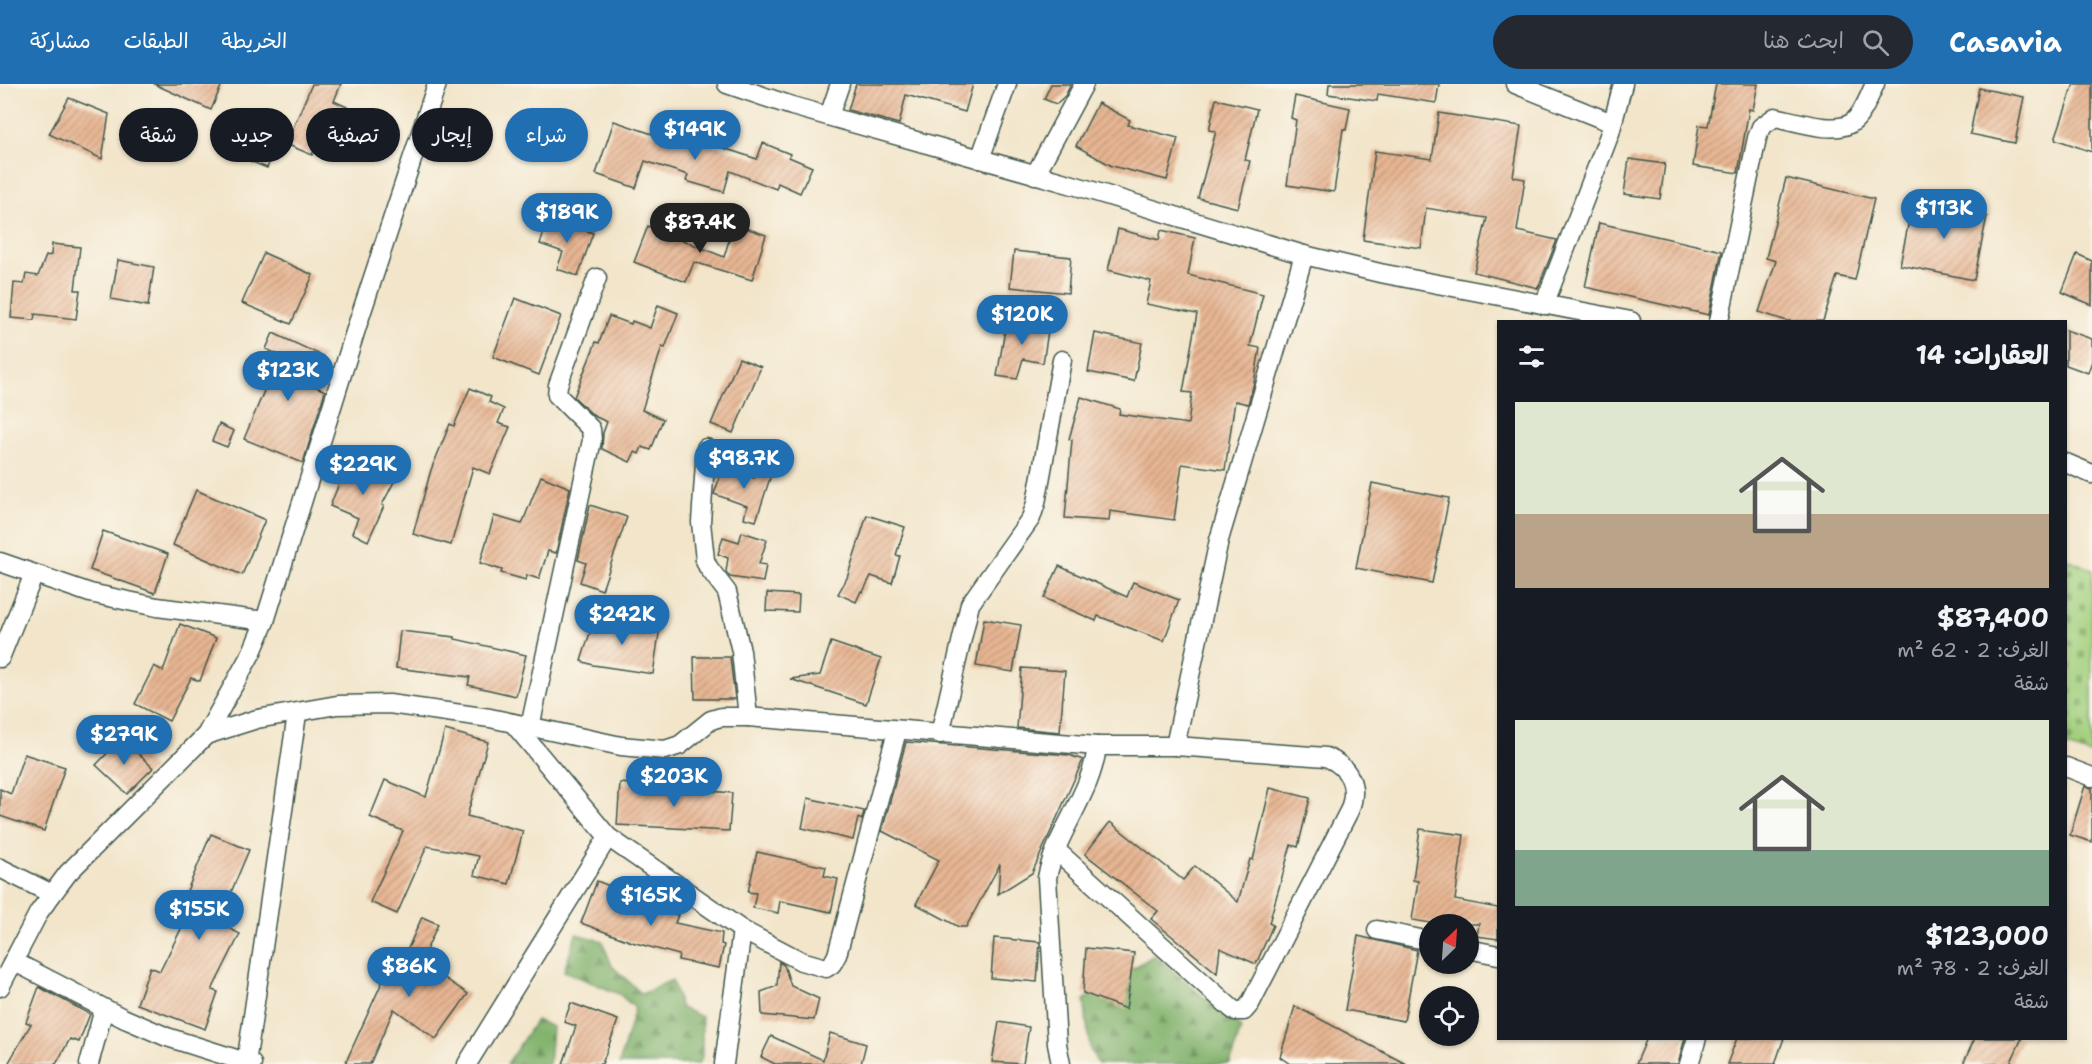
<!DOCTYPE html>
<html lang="ar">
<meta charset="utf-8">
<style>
body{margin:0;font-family:"Shantell Sans","Playpen Sans Arabic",sans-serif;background:#242831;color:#f1f3f6;direction:rtl;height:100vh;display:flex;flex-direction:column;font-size:22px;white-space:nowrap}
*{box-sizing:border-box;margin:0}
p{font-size:20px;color:#9ea1a6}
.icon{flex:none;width:33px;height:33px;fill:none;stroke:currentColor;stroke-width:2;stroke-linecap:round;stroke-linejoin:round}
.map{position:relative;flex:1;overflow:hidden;direction:ltr}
.drawer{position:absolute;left:1497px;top:236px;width:570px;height:720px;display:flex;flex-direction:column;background:#171b24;border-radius:0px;box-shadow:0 2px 4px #0004;direction:rtl}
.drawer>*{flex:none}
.top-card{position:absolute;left:18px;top:24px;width:570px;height:54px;direction:rtl;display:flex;gap:12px}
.needle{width:39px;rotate:25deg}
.tools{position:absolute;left:1419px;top:830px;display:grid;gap:12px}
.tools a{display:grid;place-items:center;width:60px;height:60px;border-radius:50%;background:#171b24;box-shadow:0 2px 4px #0004;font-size:30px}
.price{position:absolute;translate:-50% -51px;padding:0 14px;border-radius:21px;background:#1f6fb2;color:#fff;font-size:20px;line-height:39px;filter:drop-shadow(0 2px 3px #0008)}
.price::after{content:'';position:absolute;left:50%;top:36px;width:18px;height:14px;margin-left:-9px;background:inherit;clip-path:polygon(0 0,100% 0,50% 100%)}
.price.selected{background:#222;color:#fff}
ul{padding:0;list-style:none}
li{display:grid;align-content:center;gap:12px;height:318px;padding:0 18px}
li span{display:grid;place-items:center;height:186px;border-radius:0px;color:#555}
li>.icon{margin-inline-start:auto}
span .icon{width:108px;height:108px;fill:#fffc;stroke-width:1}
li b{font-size:26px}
h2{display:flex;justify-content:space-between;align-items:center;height:72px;padding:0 18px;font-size:26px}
.chip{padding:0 21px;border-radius:27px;background:#171b24;box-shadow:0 2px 4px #0004;font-size:21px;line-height:54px}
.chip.selected{background:#1f6fb2;color:#fff}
header{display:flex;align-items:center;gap:36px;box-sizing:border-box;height:84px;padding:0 30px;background:#1f6fb2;color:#fff}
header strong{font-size:28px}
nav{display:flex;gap:33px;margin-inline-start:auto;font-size:21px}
.search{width:420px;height:54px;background:#242831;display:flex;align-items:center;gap:15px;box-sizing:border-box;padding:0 21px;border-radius:33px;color:#9ea1a6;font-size:22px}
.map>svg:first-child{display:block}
</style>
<header>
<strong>Casavia</strong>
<div class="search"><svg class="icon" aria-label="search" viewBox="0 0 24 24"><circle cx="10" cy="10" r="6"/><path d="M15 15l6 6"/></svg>ابحث هنا</div>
<nav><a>الخريطة</a><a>الطبقات</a><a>مشاركة</a></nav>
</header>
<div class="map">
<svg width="2092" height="980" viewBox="0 0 2092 980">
<defs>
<pattern id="forest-firs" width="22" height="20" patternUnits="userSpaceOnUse" patternTransform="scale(1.5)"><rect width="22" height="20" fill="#82b26d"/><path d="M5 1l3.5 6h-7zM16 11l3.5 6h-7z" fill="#6a925a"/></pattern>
<pattern id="cemetery-stones" width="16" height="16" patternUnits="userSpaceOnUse" patternTransform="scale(1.5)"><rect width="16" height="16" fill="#a3d07e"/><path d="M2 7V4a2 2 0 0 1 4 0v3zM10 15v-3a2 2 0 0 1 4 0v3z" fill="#84aa68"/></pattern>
<pattern id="building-hatch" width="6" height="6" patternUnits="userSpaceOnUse" patternTransform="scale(1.5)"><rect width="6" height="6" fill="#e8b693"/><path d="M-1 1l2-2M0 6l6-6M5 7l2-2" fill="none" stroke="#bb9579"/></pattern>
</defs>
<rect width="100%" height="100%" fill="#fbf7ec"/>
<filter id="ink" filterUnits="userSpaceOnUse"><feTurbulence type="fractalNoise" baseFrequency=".0167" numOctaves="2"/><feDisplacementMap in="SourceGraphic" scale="12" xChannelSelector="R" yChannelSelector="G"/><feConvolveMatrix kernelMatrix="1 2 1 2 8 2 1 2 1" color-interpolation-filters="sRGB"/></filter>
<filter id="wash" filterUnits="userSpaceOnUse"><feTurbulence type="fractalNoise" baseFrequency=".008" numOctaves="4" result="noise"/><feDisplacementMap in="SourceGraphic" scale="24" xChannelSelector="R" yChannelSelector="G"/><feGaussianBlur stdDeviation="1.35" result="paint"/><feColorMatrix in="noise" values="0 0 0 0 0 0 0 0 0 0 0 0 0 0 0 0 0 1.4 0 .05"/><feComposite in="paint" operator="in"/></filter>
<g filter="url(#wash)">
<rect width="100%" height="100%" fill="#f2e5ca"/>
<g fill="url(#forest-firs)" stroke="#507850" stroke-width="1.5">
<polygon points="576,850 602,857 612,882 642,910 672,896 681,924 702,933 702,973 698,980 619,980 635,924 619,910 564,887"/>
<polygon points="1154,871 1241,944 1230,980 1098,980 1090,965 1084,916"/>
<polygon points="536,936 552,943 549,980 507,980"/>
</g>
<polygon fill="url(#cemetery-stones)" stroke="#618659" stroke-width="1.5" points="2066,475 2092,485 2092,671 2066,663"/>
<g id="blocks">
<g fill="url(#building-hatch)">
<polygon points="154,0 222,0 211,26"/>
<polygon points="312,0 341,0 334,17 347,23 341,38 329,33 312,71 286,60"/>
<polygon points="856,0 973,0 965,28 906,11 899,40 848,26"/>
<polygon points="1051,0 1071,0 1065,12 1056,20 1044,15"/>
<polygon points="1329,0 1439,0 1436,19 1378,10 1377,17 1328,10"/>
<polygon points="1716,0 1758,0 1753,26 1749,25 1738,89 1693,82 1699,41 1708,42"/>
<polygon points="2074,0 2092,0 2092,68 2055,55"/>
<polygon points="1979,4 2024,13 2015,59 1970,50"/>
<polygon points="1295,12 1350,24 1346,46 1343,45 1334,108 1287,101 1296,36 1291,34"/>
<polygon points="69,14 109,30 102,75 49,50"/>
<polygon points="1216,15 1257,25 1245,76 1250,77 1238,124 1198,114 1216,47 1209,46"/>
<polygon points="1098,19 1130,36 1128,41 1178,54 1167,96 1112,82 1076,62"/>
<polygon points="1439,29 1521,42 1513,93 1525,95 1517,147 1557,156 1538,204 1474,188 1487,134 1426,124 1421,164 1363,156 1375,67 1432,75"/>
<polygon points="614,37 664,54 666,48 698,59 699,56 757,75 763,59 790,70 789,73 812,83 800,109 778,99 776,105 730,87 724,108 686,97 688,91 645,77 636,104 596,90"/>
<polygon points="264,44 281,51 267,84 250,77"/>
<polygon points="1629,75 1665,80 1660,115 1624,110"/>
<polygon points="1786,94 1874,115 1855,196 1837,192 1823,237 1787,237 1759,228 1776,177 1766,174"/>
<polygon points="1913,117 1987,132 1974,196 1900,181"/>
<polygon points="549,133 593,149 578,192 557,185 563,168 540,160"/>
<polygon points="1599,139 1722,167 1709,231 1585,203"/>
<polygon points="734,140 766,151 752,196 694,178 686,198 634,178 648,142 724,173"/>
<polygon points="1118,145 1159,156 1161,146 1195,154 1188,191 1263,210 1250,262 1260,264 1254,299 1248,320 1235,317 1225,386 1182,380 1174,436 1110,427 1109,437 1065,434 1072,356 1069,355 1081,313 1120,325 1119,330 1188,340 1192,309 1183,308 1197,230 1146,220 1151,197 1108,186"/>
<polygon points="52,160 80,163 75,206 80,206 76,235 35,230 34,236 11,234 14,199 24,200 26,190 38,192 46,172 51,171"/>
<polygon points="1014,167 1071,173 1068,209 1010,203"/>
<polygon points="264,169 313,191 291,240 242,219"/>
<polygon points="2077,170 2092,177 2092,221 2062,208"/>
<polygon points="118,176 154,183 148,222 111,215"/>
<polygon points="515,214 561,232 539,291 493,273"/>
<polygon points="658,221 678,229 665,264 662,263 642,326 663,335 651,366 642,363 639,370 635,368 630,378 602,365 603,349 607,338 594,332 574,313 596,258 599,259 609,232 631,240 632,237 650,244"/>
<polygon points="1007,234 1049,241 1043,279 1023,275 1017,295 997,292"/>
<polygon points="2066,246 2092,255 2092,277 2088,289 2066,281"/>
<polygon points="273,249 323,272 310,300 325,307 303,379 244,355 279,271 266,265"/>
<polygon points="1095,249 1142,259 1134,297 1088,288"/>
<polygon points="739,274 761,283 733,349 711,340"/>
<polygon points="470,304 491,313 489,318 504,325 498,339 510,343 490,390 473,383 451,461 413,450 431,386 450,340 454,342"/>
<polygon points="219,340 234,347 227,363 212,357"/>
<polygon points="349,375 396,394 382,421 384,422 368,457 352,449 358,434 330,422"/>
<polygon points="723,384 754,394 757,384 772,388 756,437 744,434 747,422 714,410"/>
<polygon points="541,392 570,404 556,469 548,467 539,495 527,491 526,496 501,489 502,486 480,479 494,432 522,440"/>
<polygon points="1372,399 1449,414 1432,499 1356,484"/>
<polygon points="196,406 265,436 242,491 173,461"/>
<polygon points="590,421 627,433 602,506 580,498 586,479 578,476"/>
<polygon points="867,431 905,443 896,471 900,472 892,499 871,492 863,508 861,507 856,518 838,510 847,494"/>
<polygon points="103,447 168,470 155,509 90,486"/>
<polygon points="742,448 767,456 759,480 766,481 763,498 730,493 726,488 728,474 718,470 723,453 739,458"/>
<polygon points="1059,482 1127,513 1133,498 1179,516 1164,557 1098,532 1096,537 1044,514"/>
<polygon points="767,509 799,511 798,528 766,527"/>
<polygon points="595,533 660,543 653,590 593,581 581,577"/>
<polygon points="984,535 1021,541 1013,588 976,582"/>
<polygon points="180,540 216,554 200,597 191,594 169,637 135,620 154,582 163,587"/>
<polygon points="400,547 455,553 455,555 526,571 516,612 468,601 470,593 396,584"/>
<polygon points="831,558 881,575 866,620 790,595 820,591"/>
<polygon points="694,573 730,573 735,615 695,615"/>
<polygon points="1022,584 1065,587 1060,648 1017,644"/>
<polygon points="445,646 488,658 467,732 523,747 509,800 474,791 479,772 427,762 397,830 370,818 403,747 370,733 385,696 426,713"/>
<polygon points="122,654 153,684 127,710 96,681"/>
<polygon points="906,658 1069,671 1083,676 1032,789 998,810 1000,780 966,843 959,843 916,820 939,776 882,747"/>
<polygon points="24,670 65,683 44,747 0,732 0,705 11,710"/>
<polygon points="620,699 732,709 729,747 617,741"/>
<polygon points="2085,702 2092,704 2092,758 2070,751"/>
<polygon points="1270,704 1310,714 1298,763 1291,761 1269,839 1273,841 1256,880 1220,864 1217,889 1151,835 1158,827 1085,770 1110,738 1183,796 1195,782 1238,818 1250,775 1253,776"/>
<polygon points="808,714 864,727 862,736 858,734 853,756 802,744"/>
<polygon points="1420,745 1464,751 1455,816 1498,824 1498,855 1477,852 1479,840 1437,840 1412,836 1418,797 1413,796"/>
<polygon points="211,750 249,766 218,839 240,850 212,906 218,908 205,945 137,920 150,883 160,887 194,819 184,814"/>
<polygon points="757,768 826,783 824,792 838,795 831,828 780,817 778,829 753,824 756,809 748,808"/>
<polygon points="597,797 632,811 629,818 678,831 675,839 722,849 721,860 724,861 719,884 678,876 679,871 632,858 581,839"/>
<polygon points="422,833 438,840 421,878 468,910 436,955 394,925 370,980 345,980 393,874 402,878"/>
<polygon points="1358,852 1417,866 1404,937 1345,926"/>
<polygon points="994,854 1040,858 1037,898 991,894"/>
<polygon points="1086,864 1134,869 1126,925 1083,909"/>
<polygon points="779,878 784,881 791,902 819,915 814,936 762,931 761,908 777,902"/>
<polygon points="39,903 90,930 79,958 70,955 56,980 8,980 31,940 26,938"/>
<polygon points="571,919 618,936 602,980 563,980 576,942 564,938"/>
<polygon points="1295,922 1406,980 1290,980 1280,973"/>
<polygon points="999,938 1029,943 1023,980 992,978"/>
<polygon points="830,949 866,960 861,980 775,980 761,973 771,952 823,976"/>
<polygon points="1647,954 1685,954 1678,980 1636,980"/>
<polygon points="1737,954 1784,954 1775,980 1727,980"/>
<polygon points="1975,954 2022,954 2010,980 1963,980"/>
</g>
</g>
</g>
<g filter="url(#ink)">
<use href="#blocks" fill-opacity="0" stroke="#3f564a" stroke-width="1.5"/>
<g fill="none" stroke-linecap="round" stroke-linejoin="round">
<defs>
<g id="street">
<polyline points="727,0 792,22 1073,101 1304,171 1380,189 1631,237"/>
<polyline points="1515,0 1612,39"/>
<polyline points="829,32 840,0"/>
<polyline points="980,75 1007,0"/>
<polyline points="1035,91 1084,0"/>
<polyline points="1544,221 1610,49 1623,0"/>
<path d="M1719,237L1757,54L1761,43L1775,33C1795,37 1838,52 1854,37C1864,28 1869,12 1875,0"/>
<polyline points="706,364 701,438 705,476 708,483 727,508 741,567 748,633"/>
<polyline points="2066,379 2092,390"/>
<polyline points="0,478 90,509 157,523 265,537"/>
<polyline points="0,574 34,490"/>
<polyline points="513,639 608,753 742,846 801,877 826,884 832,880 837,871 897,647"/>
<polyline points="530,643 592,356 591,345 557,311 558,301 597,194"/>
<polyline points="940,650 970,520 1031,434 1036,419 1062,276"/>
<path d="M206,651L257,635L337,621L389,620L490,634L621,662L665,666L680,661L711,636L721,633H748L1097,662H1175L1326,673C1350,683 1359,703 1349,727L1250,920L1244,927H1235L1231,924L1056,766"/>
<polyline points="1175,662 1219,456 1304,171"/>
<polyline points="2066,683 2092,693"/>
<polyline points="0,784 52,810"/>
<polyline points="1377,846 1430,857"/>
<polyline points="1468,865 1498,871"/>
<polyline points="13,877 123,934 167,953 252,980"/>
<polyline points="0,903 39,828 68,789 206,651 252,568 265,537 357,242 437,0"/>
<polyline points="89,980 104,925"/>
<polyline points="246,980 297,630"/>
<polyline points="467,980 608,753"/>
<polyline points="724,980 742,846"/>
<path d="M1061,980L1057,960L1047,794C1056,747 1092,710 1097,662"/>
<polyline points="1689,980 1697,954"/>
</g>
</defs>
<use href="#street" stroke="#3f564a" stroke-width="21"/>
<use href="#street" stroke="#fff" stroke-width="18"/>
</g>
</g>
</svg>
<div class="tools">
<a><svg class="needle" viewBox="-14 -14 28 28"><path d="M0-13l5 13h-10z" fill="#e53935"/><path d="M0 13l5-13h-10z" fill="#9ea1a6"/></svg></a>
<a><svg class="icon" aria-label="locate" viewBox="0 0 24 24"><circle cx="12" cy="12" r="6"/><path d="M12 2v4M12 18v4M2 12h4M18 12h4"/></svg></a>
</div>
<b class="price" style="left:695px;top:77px">$149K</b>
<b class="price" style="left:1944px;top:156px">$113K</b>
<b class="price" style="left:567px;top:160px">$189K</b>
<b class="price selected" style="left:700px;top:170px">$87.4K</b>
<b class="price" style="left:1022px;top:262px">$120K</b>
<b class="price" style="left:288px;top:318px">$123K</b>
<b class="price" style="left:744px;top:406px">$98.7K</b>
<b class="price" style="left:363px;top:412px">$229K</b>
<b class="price" style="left:622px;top:562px">$242K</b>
<b class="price" style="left:124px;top:682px">$279K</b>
<b class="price" style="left:674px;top:724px">$203K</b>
<b class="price" style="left:651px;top:843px">$165K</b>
<b class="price" style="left:199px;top:857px">$155K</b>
<b class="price" style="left:409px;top:914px">$86K</b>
<div class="top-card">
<a class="chip selected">شراء</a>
<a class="chip">إيجار</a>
<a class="chip">تصفية</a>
<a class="chip">جديد</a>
<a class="chip">شقة</a>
</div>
<section class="drawer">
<h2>العقارات: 14<svg class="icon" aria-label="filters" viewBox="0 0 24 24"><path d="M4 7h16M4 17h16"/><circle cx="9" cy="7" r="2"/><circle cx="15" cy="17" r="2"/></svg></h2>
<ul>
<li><span style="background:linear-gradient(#dfe7d0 60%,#b9a48a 0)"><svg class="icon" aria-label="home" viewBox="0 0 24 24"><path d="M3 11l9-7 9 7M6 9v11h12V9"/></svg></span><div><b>$87,400</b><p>الغرف: 2 · 62 m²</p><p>شقة</p></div></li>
<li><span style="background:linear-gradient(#dfe7d0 70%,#7fa58c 0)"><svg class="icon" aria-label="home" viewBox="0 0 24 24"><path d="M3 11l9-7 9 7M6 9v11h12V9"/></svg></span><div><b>$123,000</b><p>الغرف: 2 · 78 m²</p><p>شقة</p></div></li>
</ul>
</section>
</div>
